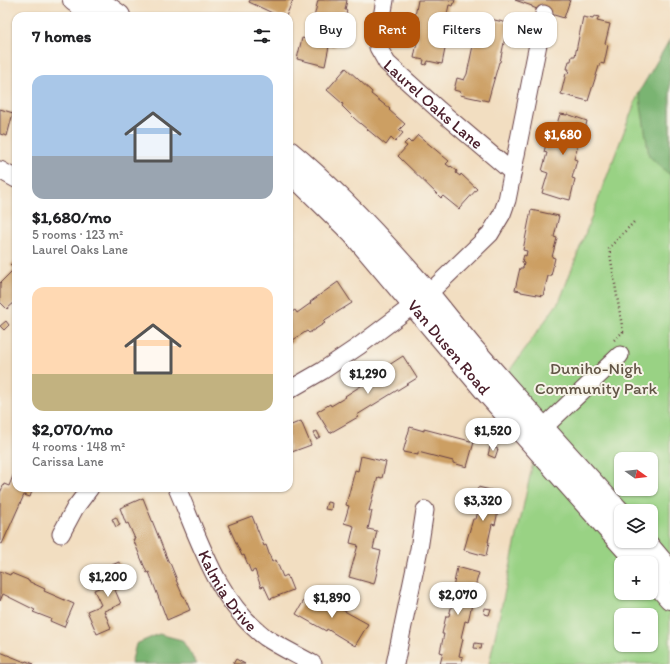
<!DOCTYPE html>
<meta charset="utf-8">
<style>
body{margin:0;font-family:Itim,sans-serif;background:#f2f2f2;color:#202124;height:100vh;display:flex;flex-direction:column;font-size:15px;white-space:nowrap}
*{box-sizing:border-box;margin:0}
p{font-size:13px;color:#757577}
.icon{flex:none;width:22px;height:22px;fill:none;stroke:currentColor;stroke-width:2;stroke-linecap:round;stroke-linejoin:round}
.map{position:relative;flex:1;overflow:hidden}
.panel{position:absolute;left:12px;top:12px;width:281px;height:480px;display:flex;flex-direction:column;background:#fff;border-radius:12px;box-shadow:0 1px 3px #0004}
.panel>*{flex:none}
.hud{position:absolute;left:305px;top:12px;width:305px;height:36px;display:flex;gap:8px}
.needle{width:26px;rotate:105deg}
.tools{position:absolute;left:614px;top:452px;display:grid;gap:8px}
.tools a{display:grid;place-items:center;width:44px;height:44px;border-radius:8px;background:#fff;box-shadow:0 1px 3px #0004;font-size:20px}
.price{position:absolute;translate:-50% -34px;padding:0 9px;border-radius:14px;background:#fff;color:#222;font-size:13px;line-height:26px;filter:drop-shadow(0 1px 2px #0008)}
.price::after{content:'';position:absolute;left:50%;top:24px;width:12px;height:9px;margin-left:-6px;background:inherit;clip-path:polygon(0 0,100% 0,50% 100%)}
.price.current{background:#b45309;color:#fff}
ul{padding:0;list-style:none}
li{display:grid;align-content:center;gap:8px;height:212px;padding:0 20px}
li span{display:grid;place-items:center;height:124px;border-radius:12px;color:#555}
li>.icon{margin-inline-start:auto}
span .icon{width:72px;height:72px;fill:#fffc;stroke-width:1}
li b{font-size:17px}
h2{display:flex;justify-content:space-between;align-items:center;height:48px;padding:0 20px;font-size:17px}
.pill{padding:0 14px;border-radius:12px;background:#fff;box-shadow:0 1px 3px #0004;font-size:14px;line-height:36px}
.pill.current{background:#b45309;color:#fff}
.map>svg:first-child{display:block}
</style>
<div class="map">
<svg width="670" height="664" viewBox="0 0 670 664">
<rect width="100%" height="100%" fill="#f7f3e8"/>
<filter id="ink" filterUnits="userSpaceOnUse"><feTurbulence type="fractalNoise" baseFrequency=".025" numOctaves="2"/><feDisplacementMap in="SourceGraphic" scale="8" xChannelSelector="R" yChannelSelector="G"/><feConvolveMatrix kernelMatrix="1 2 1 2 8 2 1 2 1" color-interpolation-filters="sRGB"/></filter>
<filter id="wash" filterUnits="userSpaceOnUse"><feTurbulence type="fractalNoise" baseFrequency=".012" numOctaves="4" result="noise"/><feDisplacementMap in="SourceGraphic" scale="16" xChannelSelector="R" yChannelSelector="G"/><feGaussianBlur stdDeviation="0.9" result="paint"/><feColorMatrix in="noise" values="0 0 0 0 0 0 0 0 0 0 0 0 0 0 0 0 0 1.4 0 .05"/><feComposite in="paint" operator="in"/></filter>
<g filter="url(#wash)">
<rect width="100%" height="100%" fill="#f2dec1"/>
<g fill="#99d284" stroke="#727858" fill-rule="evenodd">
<path d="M639,92L670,108V572L651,541V511H621L502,381L560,300ZM621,459H651V489H621Z"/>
<path d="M536,448L639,563H621V593H651V577L670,598V664H489ZM621,615H651V645H621Z"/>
</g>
<g fill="#7ab472" stroke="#626a4e">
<polygon points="670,39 670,175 649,156 639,92"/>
<polygon points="159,634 182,640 197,664 131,664 136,644"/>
</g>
<g id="blocks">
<g fill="#cc9f63">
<polygon points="250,0 293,0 286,16 279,16 266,10 249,2"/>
<polygon points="318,0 347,0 345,10 347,10 343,30 339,29 335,47 329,46 325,66 297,59 302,38 306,39 310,21 313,22"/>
<polygon points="418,0 455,0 453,6 449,5 445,23 448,24 444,43 446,44 442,64 428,61 426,65 423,64 424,60 414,58 418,37 414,36 418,17 415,16"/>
<polygon points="515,0 570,0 564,18 544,12 532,7 532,6"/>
<polygon points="594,16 599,17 597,21 610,24 605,44 608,45 604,64 600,63 588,101 561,94 566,73 568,74 569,69 567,69 569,61 571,61 572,56 575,56 583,17 593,19"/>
<polygon points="481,17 508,23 500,62 499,62 488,101 460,95 461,92 454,90 457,78 464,80 467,74 475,36 476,37"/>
<polygon points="346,68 372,92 371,94 390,109 389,110 405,124 399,130 403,133 395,142 391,138 386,145 355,119 342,106 343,104 327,90"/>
<polygon points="0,109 13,113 7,136 0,134"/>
<polygon points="560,114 567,115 567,114 587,121 582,142 579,141 574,159 577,160 572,178 575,179 570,200 562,198 561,199 542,193 548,173 542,171 547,153 544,152 549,132 554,134"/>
<polygon points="418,135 449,161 446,164 450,167 451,166 457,171 456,173 460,176 461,174 477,189 459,209 443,196 441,198 398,156 407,146 404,144 408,140 411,143"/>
<polygon points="531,210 559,216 554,237 557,238 552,257 555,258 551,276 548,276 543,296 521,292 521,291 515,290 520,268 523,268 524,263 522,262 524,255 526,256 527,251 523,250"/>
<polygon points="16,260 16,301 7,309 0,302 0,283 14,269 10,265"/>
<polygon points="338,282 352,303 323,321 325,323 309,333 307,331 293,340 294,342 289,345 289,314 295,310 297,313 311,303 310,302"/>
<polygon points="6,321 9,325 4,330 0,326"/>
<polygon points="403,356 417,378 357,415 358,417 330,433 317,412 330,404 331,406 346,397 345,396 375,377 390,366 389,365"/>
<polygon points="301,421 311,445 289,453 289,426"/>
<polygon points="410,427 424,431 424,429 474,442 467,467 453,463 453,461 418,452 418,455 403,452"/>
<polygon points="317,431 320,437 316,439 313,433"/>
<polygon points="490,447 498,449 495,458 488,455"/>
<polygon points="361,456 386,462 382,478 378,477 369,511 372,511 368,529 377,531 373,549 381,551 377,568 378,568 374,584 349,577 358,545 350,543 354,526 344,523 349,506 346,505 355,470 358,471"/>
<polygon points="16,468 16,488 33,488 30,497 24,495 2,544 0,543 0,493 4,484 9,486"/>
<polygon points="478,487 499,492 496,506 499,507 495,525 492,524 488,542 489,542 486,556 464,550 473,519 476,519 480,503 475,501"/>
<polygon points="143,498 169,563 170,563 177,580 176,580 183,596 184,596 190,610 167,620 149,572 147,573 133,539 135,539 128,523 126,524 120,508"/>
<polygon points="327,502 332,503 331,510 325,509"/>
<polygon points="252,516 264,546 266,545 272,562 276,560 283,577 287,575 293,590 270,599 264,586 261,587 255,570 251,572 244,555 242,556 228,525"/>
<polygon points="116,517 120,525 116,527 112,519"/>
<polygon points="119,562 128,584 115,590 121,604 104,611 111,628 97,634 87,611 101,605 94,590 111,583 105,568"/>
<polygon points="457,567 479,573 470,603 472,604 468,622 465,621 461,638 463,639 459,656 463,657 461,664 440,664 443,653 440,652 444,634 442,634 446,616 449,616 453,600 451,599"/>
<polygon points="0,571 10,575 11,573 28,580 28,581 45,589 44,591 74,604 64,627 50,621 51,619 33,612 35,610 3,594 0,601"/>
<polygon points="309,592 336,609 337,607 368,624 355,646 327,629 326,631 296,614"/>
<polygon points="485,608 491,609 489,615 484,614"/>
<polygon points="475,643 482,644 481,649 474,648"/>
<polygon points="0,652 25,662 26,661 34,664 0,664"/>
<polygon points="236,659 245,664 233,664"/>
</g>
</g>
</g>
<g filter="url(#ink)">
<use href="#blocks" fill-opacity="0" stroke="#633c42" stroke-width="1"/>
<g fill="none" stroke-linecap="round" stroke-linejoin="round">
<defs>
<g id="minor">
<path id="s1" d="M385,0L378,39V47L387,63L439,110L512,172"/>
<polyline points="0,170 16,179"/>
<polyline points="289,390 322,371 359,346 428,294 490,234 502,214 507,200 544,14"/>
<polyline points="534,435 542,429 620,355"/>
<path id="s2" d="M177,488C200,541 217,601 265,637C280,647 297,655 313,664"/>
<polyline points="61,534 75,508 90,488"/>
<polyline points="395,664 419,549 425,510"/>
</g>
<g id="major">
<polyline points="74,0 98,16"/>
<polyline points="97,0 119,16"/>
<path d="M289,152C333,188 372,230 409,272C431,296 450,322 471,347C520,403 570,459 621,514"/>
<path id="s3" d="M289,170L354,234L486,391L639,563"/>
<polyline points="644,541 670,572"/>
<polyline points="651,576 670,598"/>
</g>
</defs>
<use href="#minor" stroke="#633c42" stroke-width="19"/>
<use href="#major" stroke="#633c42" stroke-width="24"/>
<polyline stroke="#633c42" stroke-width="2.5" stroke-dasharray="1 3" stroke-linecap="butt" points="614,340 623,332 609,248 634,222"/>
<use href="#minor" stroke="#fff" stroke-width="17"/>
<use href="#major" stroke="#fff" stroke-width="22"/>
</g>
</g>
<g text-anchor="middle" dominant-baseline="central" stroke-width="4" stroke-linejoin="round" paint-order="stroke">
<g font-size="17" fill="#4a1f2b" stroke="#f7f3e8">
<text stroke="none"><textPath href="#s1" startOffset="128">Laurel Oaks Lane</textPath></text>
<text stroke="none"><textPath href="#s3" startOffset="239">Van Dusen Road</textPath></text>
<text stroke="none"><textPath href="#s2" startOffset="115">Kalmia Drive</textPath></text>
</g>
<g font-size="17" fill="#625546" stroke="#f7f3e8">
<text x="596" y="368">Duniho-Nigh<tspan x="596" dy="20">Community Park</tspan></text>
</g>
</g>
</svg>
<div class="tools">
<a><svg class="needle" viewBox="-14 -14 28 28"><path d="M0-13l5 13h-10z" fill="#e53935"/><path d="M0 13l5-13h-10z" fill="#757577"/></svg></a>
<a><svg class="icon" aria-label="layers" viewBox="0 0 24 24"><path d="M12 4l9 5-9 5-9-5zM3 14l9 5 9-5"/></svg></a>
<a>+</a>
<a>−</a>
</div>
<b class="price current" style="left:563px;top:156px">$1,680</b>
<b class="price" style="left:368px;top:395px">$1,290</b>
<b class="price" style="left:493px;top:452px">$1,520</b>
<b class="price" style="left:483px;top:522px">$3,320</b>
<b class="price" style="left:108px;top:598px">$1,200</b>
<b class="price" style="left:458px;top:616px">$2,070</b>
<b class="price" style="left:332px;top:619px">$1,890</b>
<div class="hud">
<a class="pill">Buy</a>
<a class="pill current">Rent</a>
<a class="pill">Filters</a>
<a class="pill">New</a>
</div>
<section class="panel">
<h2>7 homes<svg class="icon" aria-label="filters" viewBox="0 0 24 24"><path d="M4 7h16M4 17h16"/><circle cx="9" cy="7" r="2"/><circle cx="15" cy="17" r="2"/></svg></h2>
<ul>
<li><span style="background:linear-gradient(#a9c7e8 65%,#9aa5b1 0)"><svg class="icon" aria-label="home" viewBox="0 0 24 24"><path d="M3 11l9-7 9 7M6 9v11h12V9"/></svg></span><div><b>$1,680/mo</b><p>5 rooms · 123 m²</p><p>Laurel Oaks Lane</p></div></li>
<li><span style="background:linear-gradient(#ffd9b3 70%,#c2b280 0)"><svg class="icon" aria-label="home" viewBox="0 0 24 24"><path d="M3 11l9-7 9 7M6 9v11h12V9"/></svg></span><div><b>$2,070/mo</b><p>4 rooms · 148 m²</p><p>Carissa Lane</p></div></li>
</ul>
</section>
</div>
